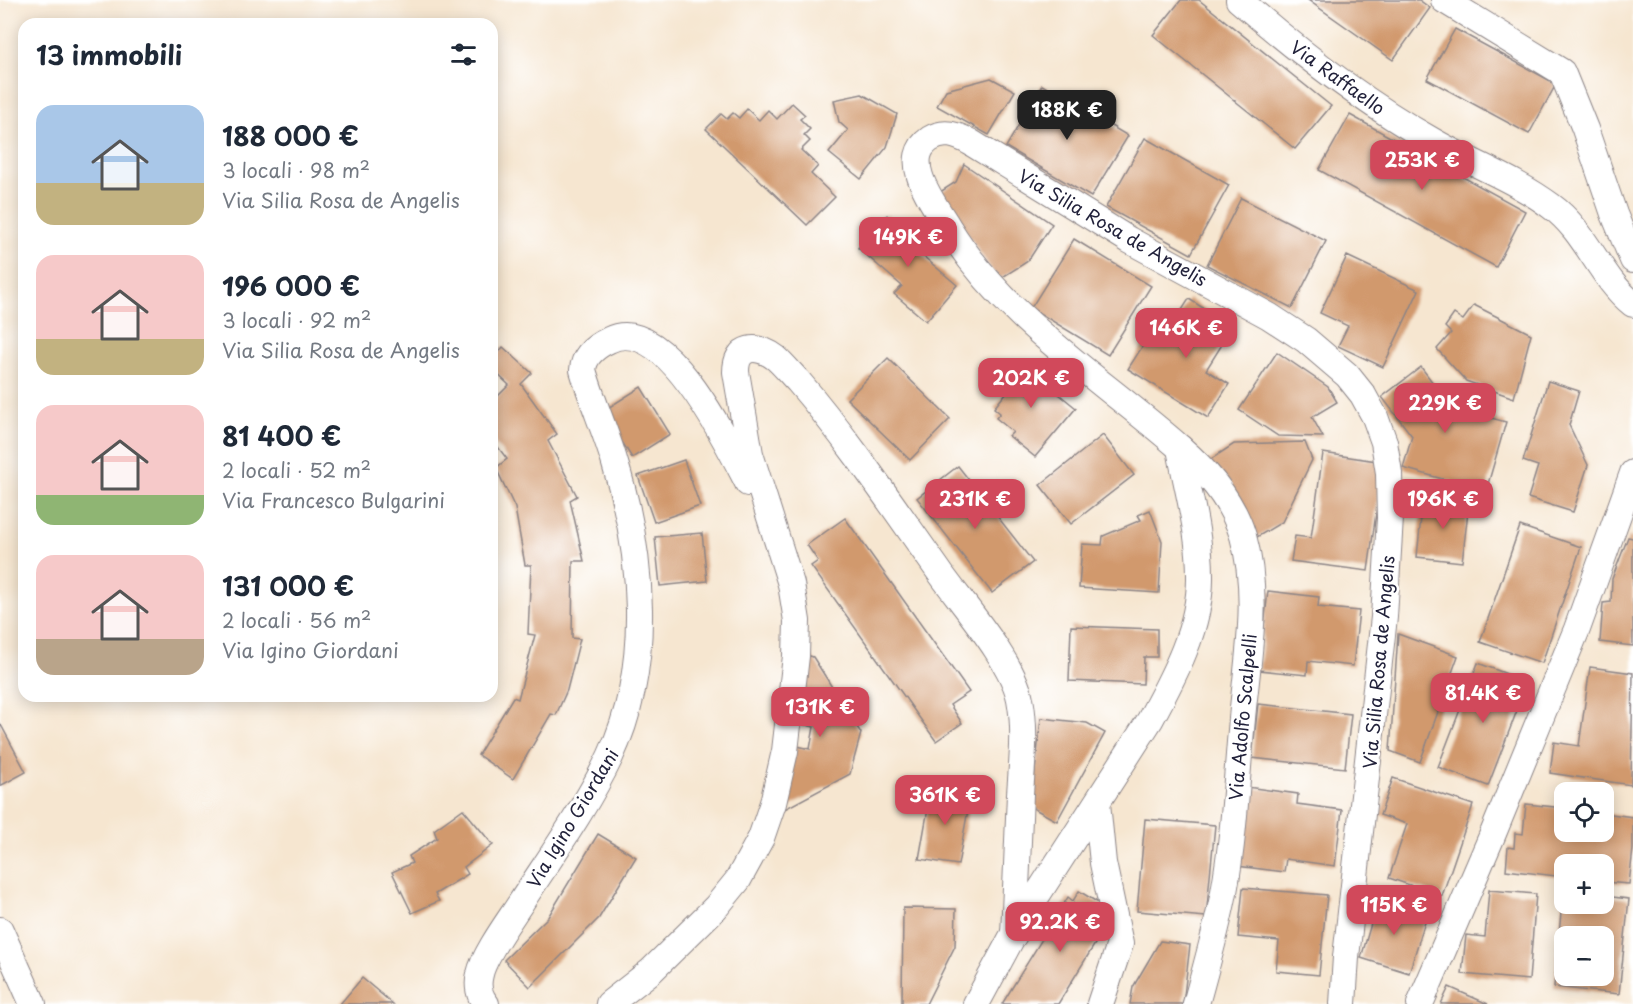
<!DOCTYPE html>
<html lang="it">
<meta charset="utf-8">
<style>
body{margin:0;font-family:"Playpen Sans",sans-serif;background:#f6f6f7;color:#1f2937;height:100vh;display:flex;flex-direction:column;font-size:22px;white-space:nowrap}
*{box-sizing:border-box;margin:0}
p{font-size:20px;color:#747a83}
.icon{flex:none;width:33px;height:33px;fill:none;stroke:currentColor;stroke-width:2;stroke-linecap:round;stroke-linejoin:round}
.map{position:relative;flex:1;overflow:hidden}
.side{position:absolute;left:18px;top:18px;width:480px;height:684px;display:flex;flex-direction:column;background:#fff;border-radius:18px;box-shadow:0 3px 15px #0003}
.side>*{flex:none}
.tools{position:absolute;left:1554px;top:782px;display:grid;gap:12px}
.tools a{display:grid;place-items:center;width:60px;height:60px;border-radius:12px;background:#fff;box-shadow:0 3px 15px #0003;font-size:30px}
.price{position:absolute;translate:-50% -51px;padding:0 14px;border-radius:12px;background:#d1495b;color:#fff;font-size:20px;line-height:39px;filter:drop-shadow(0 2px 3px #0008)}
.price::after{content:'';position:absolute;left:50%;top:36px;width:18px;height:14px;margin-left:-9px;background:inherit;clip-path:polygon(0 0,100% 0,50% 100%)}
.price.current{background:#222;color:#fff}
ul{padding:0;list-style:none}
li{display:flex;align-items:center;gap:18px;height:150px;padding:0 18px}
li span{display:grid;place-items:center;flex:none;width:168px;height:120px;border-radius:18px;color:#555}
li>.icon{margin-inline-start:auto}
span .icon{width:72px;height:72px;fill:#fffc;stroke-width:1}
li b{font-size:26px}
h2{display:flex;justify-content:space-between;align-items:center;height:72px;padding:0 18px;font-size:26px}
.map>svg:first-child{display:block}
</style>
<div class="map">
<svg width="1633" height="1004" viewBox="0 0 1633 1004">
<rect width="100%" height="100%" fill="#fff"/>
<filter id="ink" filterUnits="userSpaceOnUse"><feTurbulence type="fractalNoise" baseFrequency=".0167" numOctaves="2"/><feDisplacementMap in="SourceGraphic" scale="12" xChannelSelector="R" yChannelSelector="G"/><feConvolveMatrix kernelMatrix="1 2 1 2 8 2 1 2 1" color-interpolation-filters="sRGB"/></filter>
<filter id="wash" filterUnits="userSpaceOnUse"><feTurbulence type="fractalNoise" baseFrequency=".008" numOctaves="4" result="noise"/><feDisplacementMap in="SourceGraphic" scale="24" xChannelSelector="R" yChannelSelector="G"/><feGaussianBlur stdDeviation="1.35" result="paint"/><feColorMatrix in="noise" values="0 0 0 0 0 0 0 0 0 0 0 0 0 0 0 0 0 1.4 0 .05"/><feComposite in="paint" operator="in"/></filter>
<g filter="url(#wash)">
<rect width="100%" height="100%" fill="#f6e6d0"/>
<g id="blocks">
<g fill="#d1996d" fill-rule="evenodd">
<polygon points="1181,0 1199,0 1331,106 1295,149 1153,35"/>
<polygon points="1308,0 1419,0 1430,8 1393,60"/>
<polygon points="1455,29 1556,84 1529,134 1427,79"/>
<polygon points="991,78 1015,91 989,135 937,106 946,90"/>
<polygon points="1042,85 1128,136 1091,197 1006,147"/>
<polygon points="862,94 897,114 887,147 861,179 829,153 848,130 839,122 834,100"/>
<polygon points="792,103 805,115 800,119 810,129 804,135 810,141 801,150 818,166 811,174 835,197 807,225 706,129 721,114 727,119 733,113 739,118 747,109 759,120 768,110 777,119"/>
<polygon points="1350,115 1525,211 1496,267 1319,170"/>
<polygon points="1145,138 1229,185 1191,254 1106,207"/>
<polygon points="964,164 1052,224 1028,261 998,280 940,192 956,182"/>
<polygon points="1241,198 1326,241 1292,308 1207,265"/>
<polygon points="887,215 915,239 910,245 957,285 926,321 894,294 902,286 858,248"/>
<polygon points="1074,239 1151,286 1108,355 1031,308"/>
<polygon points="1347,256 1419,290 1383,367 1338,346 1348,326 1320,313"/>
<polygon points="1189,299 1233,327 1206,370 1229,384 1208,418 1128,369 1149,336 1161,343"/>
<polygon points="1474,305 1531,334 1514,398 1466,381 1437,349 1451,333 1445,327 1454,314 1463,320"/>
<polygon points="503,347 532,373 521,384 557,434 548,441 577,496 570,500 584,561 573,561 572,638 580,639 567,690 556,715 551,714 513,779 478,755 513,697 518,699 535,635 528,634 531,565 525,565 515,508 496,468 507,459 492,439 492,402 509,385 492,369 492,360"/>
<polygon points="1277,352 1328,387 1337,402 1312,417 1323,437 1278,436 1239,410"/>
<polygon points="888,358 950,419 910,460 847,399"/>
<polygon points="1018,361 1076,408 1035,457 1009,436 1013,432 996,418 1000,413 994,408 1007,392 998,385"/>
<polygon points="1421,367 1451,407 1506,422 1486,491 1403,468 1412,436 1382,397"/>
<polygon points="1548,381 1579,391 1569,425 1588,465 1573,512 1528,498 1538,466 1523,461"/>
<polygon points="641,387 670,434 632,458 603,411"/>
<polygon points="1103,435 1134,475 1071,524 1040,485"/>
<polygon points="1305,442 1312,460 1282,522 1257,537 1208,461 1234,444"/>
<polygon points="1323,453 1383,462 1368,571 1291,561 1295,536 1311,538"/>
<polygon points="684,460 700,506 654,522 638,476"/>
<polygon points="958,466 1033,562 992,593 917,498"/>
<polygon points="1423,498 1469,503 1462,562 1417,557"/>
<polygon points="1150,510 1162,541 1159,593 1079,588 1082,544 1102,545 1103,536 1141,520 1138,515"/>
<polygon points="845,518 969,692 950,705 962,723 936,741 811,566 818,561 807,545"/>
<polygon points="1520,526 1581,547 1542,663 1480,642"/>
<polygon points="702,533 707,581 660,586 655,537"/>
<polygon points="1628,537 1633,538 1633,646 1600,642 1603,603 1611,602 1612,579"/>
<polygon points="1268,591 1319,597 1318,607 1359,611 1353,666 1308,661 1307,675 1259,670"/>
<polygon points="1071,626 1157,629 1157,657 1144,657 1143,684 1069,681"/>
<polygon points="1398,634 1458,656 1420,762 1390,751"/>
<polygon points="807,655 813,657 861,733 850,774 783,810 789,744 810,749 814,727 793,722"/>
<polygon points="1478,663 1528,682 1488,786 1438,767"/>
<polygon points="1590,667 1633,673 1631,785 1550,773 1554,742 1579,746"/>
<polygon points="1258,704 1351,714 1345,768 1252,758"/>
<polygon points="1041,718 1087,723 1105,733 1057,821 1031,807"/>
<polygon points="0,723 26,772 0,786"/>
<polygon points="1393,778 1473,805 1442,896 1389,878 1407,824 1380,815"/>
<polygon points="932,786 971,793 958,865 919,859"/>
<polygon points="1247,787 1298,794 1297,804 1342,810 1335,866 1286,859 1284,872 1237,866"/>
<polygon points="1526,804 1564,808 1564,831 1604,831 1604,813 1633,817 1633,849 1629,884 1604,882 1604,864 1564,864 1564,877 1506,870 1508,847 1514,848 1515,833 1523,834"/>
<polygon points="463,809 493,845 464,867 468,874 435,894 439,901 412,913 392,872 412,863 409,856 437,838 434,830"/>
<polygon points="1145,819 1215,825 1206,917 1137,911"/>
<polygon points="598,834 636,857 599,918 530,987 504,960 548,917"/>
<polygon points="1243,888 1327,895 1319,975 1276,971 1279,941 1238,937"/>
<polygon points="1489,890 1536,894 1529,980 1462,974 1466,935 1485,937"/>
<polygon points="1079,891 1105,907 1106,926 1058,1004 1002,1004 1068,897 1073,901"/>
<path d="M1563,892H1564V903H1604V896L1629,899L1619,994L1554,987ZM1564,936H1604V975H1564Z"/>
<polygon points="1378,900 1427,915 1409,973 1361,958"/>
<polygon points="903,908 956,909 955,946 926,1004 902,1004"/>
<polygon points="1160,941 1190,945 1183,1004 1130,1004 1133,987"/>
<polygon points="362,978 393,1004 340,1004"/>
<polygon points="1449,987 1488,1004 1441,1004"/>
</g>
</g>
</g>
<g filter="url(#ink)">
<use href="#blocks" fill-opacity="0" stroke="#8c8486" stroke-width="1.5"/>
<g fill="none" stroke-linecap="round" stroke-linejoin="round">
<defs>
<g id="minor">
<path d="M1239,0C1299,52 1362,101 1431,140C1470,163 1515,179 1551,206C1587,232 1599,277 1633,304"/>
<polyline points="1444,0 1562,72 1585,129 1614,214 1633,260"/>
<polyline points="1097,803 1103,863 1120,944 1100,1004"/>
<polyline points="0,930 33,1004"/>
<path d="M486,1004C479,996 477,985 480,974C484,955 509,921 520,904C551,856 585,809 610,757C653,666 643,554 614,460C605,430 592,401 583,370C584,355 596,346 609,340C665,312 729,446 748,483"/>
<path d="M609,1004L651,971L716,907L738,880L761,838L773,803L785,751L796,656L797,621L791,584L750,454L736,372C736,345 757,344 776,358C784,365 791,374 798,381C851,443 894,508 941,574C964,606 1013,662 1020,699C1026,730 1022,763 1020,794C1018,841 1016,888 1014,935"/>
<path d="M976,1004L1023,917L1150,720C1174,676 1201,626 1200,575C1200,532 1187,489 1180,448"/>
<path d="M1196,1004C1206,967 1217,929 1224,892C1235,831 1237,769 1243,708C1249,651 1259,592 1243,536C1232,500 1207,471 1179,447C1099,377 1005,320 948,227C934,204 899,160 930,139C944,130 957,135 970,142L1129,240L1269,316L1306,340L1347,375L1363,395L1375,417L1384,442L1389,473L1390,518L1384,617L1346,957L1343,1004"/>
<polyline points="1420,1004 1492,836 1577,629 1633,473"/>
</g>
</defs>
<use href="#minor" stroke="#8c8486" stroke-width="28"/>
<use href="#minor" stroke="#fff" stroke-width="26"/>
</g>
</g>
<g text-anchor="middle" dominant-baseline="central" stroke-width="5" stroke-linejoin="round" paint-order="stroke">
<g font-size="18" fill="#22223b" stroke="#fff">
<text transform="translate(1338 77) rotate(36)">Via Raffaello</text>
<text transform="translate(1113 227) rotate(30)">Via Silia Rosa de Angelis</text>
<text transform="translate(1378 662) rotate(-85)">Via Silia Rosa de Angelis</text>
<text transform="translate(1242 717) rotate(-85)">Via Adolfo Scalpelli</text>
<text transform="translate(572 818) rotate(-59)">Via Igino Giordani</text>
</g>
</g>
</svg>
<div class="tools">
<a><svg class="icon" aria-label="locate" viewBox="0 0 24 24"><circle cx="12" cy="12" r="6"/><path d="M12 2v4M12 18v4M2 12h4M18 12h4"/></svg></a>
<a>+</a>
<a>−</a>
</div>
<b class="price current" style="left:1067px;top:141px">188K €</b>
<b class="price" style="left:1422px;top:191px">253K €</b>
<b class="price" style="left:908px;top:268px">149K €</b>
<b class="price" style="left:1186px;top:359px">146K €</b>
<b class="price" style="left:1031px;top:409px">202K €</b>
<b class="price" style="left:1445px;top:434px">229K €</b>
<b class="price" style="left:975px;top:530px">231K €</b>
<b class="price" style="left:1443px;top:530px">196K €</b>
<b class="price" style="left:1483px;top:724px">81.4K €</b>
<b class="price" style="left:820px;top:738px">131K €</b>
<b class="price" style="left:945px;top:826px">361K €</b>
<b class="price" style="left:1394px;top:936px">115K €</b>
<b class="price" style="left:1060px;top:953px">92.2K €</b>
<section class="side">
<h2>13 immobili<svg class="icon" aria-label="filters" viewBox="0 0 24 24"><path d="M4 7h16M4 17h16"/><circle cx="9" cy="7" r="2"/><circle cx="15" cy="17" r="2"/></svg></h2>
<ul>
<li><span style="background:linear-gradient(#a9c7e8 65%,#c2b280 0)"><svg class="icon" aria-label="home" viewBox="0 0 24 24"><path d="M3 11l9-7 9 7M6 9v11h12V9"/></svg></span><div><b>188 000 €</b><p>3 locali · 98 m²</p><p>Via Silia Rosa de Angelis</p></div></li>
<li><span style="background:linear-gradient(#f6c9c9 70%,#c2b280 0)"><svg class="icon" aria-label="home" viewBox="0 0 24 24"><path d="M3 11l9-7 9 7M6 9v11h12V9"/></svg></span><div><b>196 000 €</b><p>3 locali · 92 m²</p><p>Via Silia Rosa de Angelis</p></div></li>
<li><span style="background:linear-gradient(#f6c9c9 75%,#8fb573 0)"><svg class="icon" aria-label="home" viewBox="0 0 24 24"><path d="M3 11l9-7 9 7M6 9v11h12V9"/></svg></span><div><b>81 400 €</b><p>2 locali · 52 m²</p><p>Via Francesco Bulgarini</p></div></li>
<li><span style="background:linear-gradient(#f6c9c9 70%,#b9a48a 0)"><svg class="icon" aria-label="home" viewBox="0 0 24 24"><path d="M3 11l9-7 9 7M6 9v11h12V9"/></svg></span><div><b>131 000 €</b><p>2 locali · 56 m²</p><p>Via Igino Giordani</p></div></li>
</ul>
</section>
</div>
